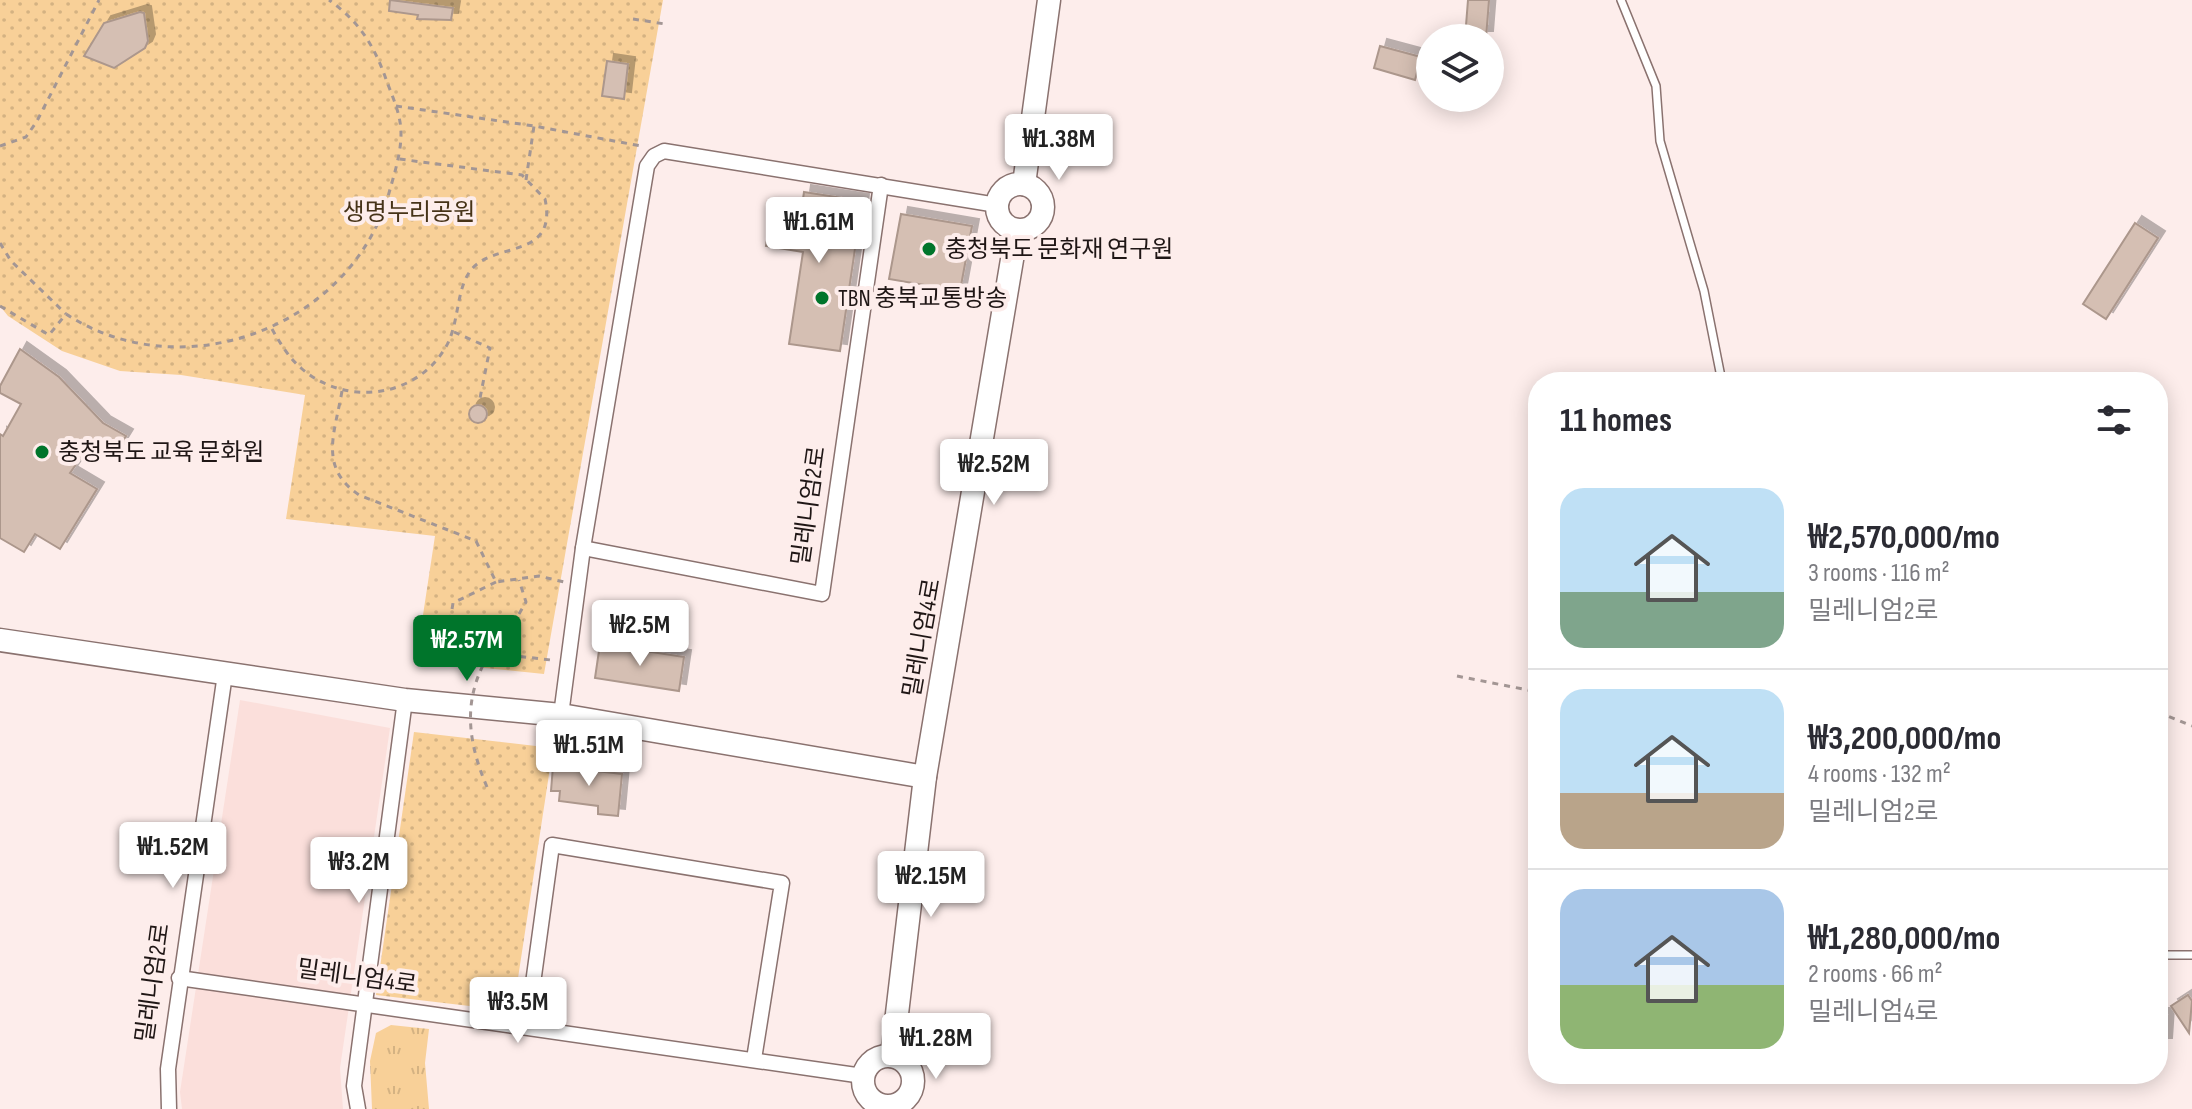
<!DOCTYPE html>
<meta charset="utf-8">
<style>
body{margin:0;font-family:"Sofia Sans Condensed","Noto Sans KR",sans-serif;background:#f7f7f7;color:#2b2b33;height:100vh;display:flex;flex-direction:column;font-size:30px;white-space:nowrap}
*{box-sizing:border-box;margin:0}
p{font-size:26px;color:#7c7c81}
.icon{flex:none;width:44px;height:44px;fill:none;stroke:currentColor;stroke-width:2;stroke-linecap:round;stroke-linejoin:round}
.map{position:relative;flex:1;overflow:hidden}
.drawer{position:absolute;left:1528px;top:372px;width:640px;height:712px;display:flex;flex-direction:column;background:#fff;border-radius:32px;box-shadow:0 4px 20px #0003}
.drawer>*{flex:none}
.tools{position:absolute;left:1416px;top:24px;display:grid;gap:16px}
.tools a{display:grid;place-items:center;width:88px;height:88px;border-radius:50%;background:#fff;box-shadow:0 4px 20px #0003;font-size:40px}
.price{position:absolute;translate:-50% -68px;padding:0 18px;border-radius:8px;background:#fff;color:#222;font-size:26px;line-height:52px;filter:drop-shadow(0 2px 4px #0008)}
.price::after{content:'';position:absolute;left:50%;top:48px;width:24px;height:18px;margin-left:-12px;background:inherit;clip-path:polygon(0 0,100% 0,50% 100%)}
.price.active{background:#00752b;color:#fff}
ul{padding:0;list-style:none}
li{display:flex;align-items:center;gap:24px;height:200px;padding:0 32px}
li+li{border-top:2px solid #e1e1e2}
li span{display:grid;place-items:center;flex:none;width:224px;height:160px;border-radius:24px;color:#555}
li>.icon{margin-inline-start:auto}
span .icon{width:96px;height:96px;fill:#fffc;stroke-width:1}
li b{font-size:34px}
h2{display:flex;justify-content:space-between;align-items:center;height:96px;padding:0 32px;font-size:34px}
.map>svg:first-child{display:block}
</style>
<div class="map">
<svg width="2192" height="1109" viewBox="0 0 2192 1109">
<defs>
<pattern id="grass-tufts" width="24" height="20" patternUnits="userSpaceOnUse" patternTransform="scale(2)"><rect width="24" height="20" fill="#f8d098"/><path d="M3 7l-1-3M5 7V3M7 7l1-3M15 17l-1-3M17 17v-4M19 17l1-3" fill="none" stroke="#d4b282"/></pattern>
<pattern id="park-dots" width="8" height="8" patternUnits="userSpaceOnUse" patternTransform="scale(2)"><rect width="8" height="8" fill="#f8d098"/><path d="M2 2h.1M6 6h.1" fill="none" stroke="#d4b282" stroke-width="1.8" stroke-linecap="round"/></pattern>
<filter id="shadow"><feDropShadow dx="7" dy="-7" stdDeviation="0" flood-color="#0004"/></filter>
</defs>
<rect width="100%" height="100%" fill="#fdedeb"/>
<polygon fill="#fbdfdb" points="240,700 390,728 340,1068 343,1109 182,1109 180,1092"/>
<polygon fill="url(#grass-tufts)" points="391,1025 429,1029 425,1063 429,1109 372,1109 370,1061 376,1033"/>
<g fill="url(#park-dots)">
<polygon points="0,0 663,0 544,674 416,661 435,536 286,519 305,395 181,375 120,371 62,351 8,316 0,306"/>
<polygon points="414,732 553,748 513,1011 376,995"/>
</g>
<g fill="#d5bfb3" stroke="#ac978c" stroke-width="2" filter="url(#shadow)">
<polygon points="390,0 453,8 451,20 417,19 418,15 389,11"/>
<polygon points="1468,0 1489,0 1486,38 1465,38"/>
<polygon points="140,12 144,13 148,41 145,48 114,68 84,56 104,23"/>
<polygon points="1380,46 1421,57 1415,80 1374,68"/>
<polygon points="607,61 628,64 624,99 602,96"/>
<polygon points="804,192 862,201 840,351 789,344 803,252 766,246 772,208 801,213"/>
<polygon points="901,214 972,226 960,291 889,279"/>
<polygon points="2135,223 2158,238 2106,319 2083,304"/>
<polygon points="20,349 59,377 103,423 126,436 112,459 89,446 70,473 97,489 60,549 35,534 24,552 0,538 0,434 3,436 21,404 0,393 0,386"/>
<circle cx="478" cy="414" r="9"/>
<polygon points="600,644 684,657 679,691 595,678"/>
<polygon points="553,766 622,774 618,816 598,814 598,806 559,801 560,791 551,791"/>
<polygon points="2188,995 2192,1001 2189,1033 2171,1006"/>
<polygon points="2158,1015 2167,1015 2165,1045 2158,1045"/>
</g>
<g fill="none" stroke-linecap="round" stroke-linejoin="round">
<defs>
<g id="lane">
<polyline points="1621,0 1656,86 1660,141 1704,291 1722,382"/>
<polyline points="2158,955 2192,955"/>
</g>
<g id="street">
<polyline points="583,548 822,594 881,185"/>
<polyline points="561,715 583,548 647,166 654,156 664,151 997,205"/>
<polyline points="179,978 863,1076"/>
<polyline points="527,1027 552,845 782,883 754,1059"/>
<polyline points="169,1109 168,1069 225,674"/>
<polyline points="358,1109 354,1086 405,700"/>
</g>
<g id="secondary">
<circle cx="1020" cy="207" r="23"/>
<polyline points="1024,184 1049,0"/>
<polyline points="0,640 405,700 561,715 925,777"/>
<circle cx="888" cy="1081" r="25"/>
<polyline points="892,1056 925,777 1017,230"/>
</g>
</defs>
<use href="#lane" stroke="#8a726f" stroke-width="10"/>
<use href="#street" stroke="#8a726f" stroke-width="17"/>
<use href="#secondary" stroke="#8a726f" stroke-width="25"/>
<g stroke="#a39694" stroke-width="3" stroke-dasharray="6 6" stroke-linecap="butt">
<polyline points="633,19 665,24"/>
<polyline points="396,106 534,126 641,146"/>
<polyline points="0,146 26,137 37,121 99,0"/>
<polyline points="526,180 534,126"/>
<polyline points="0,243 11,261 66,314"/>
<path d="M0,306L49,335L66,314C182,390 351,328 389,193C395,171 404,145 400,122C398,109 392,95 387,82C375,47 360,22 329,0"/>
<path d="M272,329C280,343 289,358 301,368C344,406 413,399 444,350C460,326 455,290 471,270C494,241 558,260 545,199L522,175L399,159"/>
<polyline points="454,332 490,348 479,403"/>
<path d="M342,391C335,433 318,467 359,495L476,541L496,582L539,576L564,582"/>
<polyline points="496,582 453,603 446,648 551,660"/>
<polyline points="519,614 526,602 519,580"/>
<polyline points="1457,676 1538,692"/>
<polyline points="2158,712 2192,726"/>
</g>
<use href="#lane" stroke="#fff" stroke-width="7"/>
<use href="#street" stroke="#fff" stroke-width="14"/>
<use href="#secondary" stroke="#fff" stroke-width="22"/>
<path stroke="#a39694" stroke-width="3" stroke-dasharray="6 6" stroke-linecap="butt" d="M487,787C457,717 468,671 519,614"/>
</g>
<g fill="#00752b" stroke="#fdedeb" stroke-width="3">
<circle cx="929" cy="249" r="8"/>
<circle cx="822" cy="298" r="8"/>
<circle cx="42" cy="452" r="8"/>
</g>
<g text-anchor="middle" dominant-baseline="central" stroke-width="8" stroke-linejoin="round" paint-order="stroke">
<g font-size="24" fill="#463318" stroke="#fdedeb">
<text x="409" y="212">생명누리공원</text>
</g>
<g font-size="24" fill="#1f1615" stroke="#fdedeb" text-anchor="start">
<text x="945" y="249">충청북도 문화재 연구원</text>
<text x="838" y="298">TBN 충북교통방송</text>
<text x="58" y="452">충청북도 교육 문화원</text>
</g>
<g font-size="24" fill="#1f1615" stroke="#fdedeb">
<text transform="translate(809 506) rotate(-82)">밀레니엄2로</text>
<text transform="translate(922 638) rotate(-80)">밀레니엄4로</text>
<text transform="translate(357 977) rotate(8)">밀레니엄4로</text>
<text transform="translate(153 983) rotate(-82)">밀레니엄2로</text>
</g>
</g>
</svg>
<div class="tools">
<a><svg class="icon" aria-label="layers" viewBox="0 0 24 24"><path d="M12 4l9 5-9 5-9-5zM3 14l9 5 9-5"/></svg></a>
</div>
<b class="price" style="left:1059px;top:182px">₩1.38M</b>
<b class="price" style="left:819px;top:265px">₩1.61M</b>
<b class="price" style="left:994px;top:507px">₩2.52M</b>
<b class="price" style="left:640px;top:668px">₩2.5M</b>
<b class="price active" style="left:467px;top:683px">₩2.57M</b>
<b class="price" style="left:589px;top:788px">₩1.51M</b>
<b class="price" style="left:173px;top:890px">₩1.52M</b>
<b class="price" style="left:359px;top:905px">₩3.2M</b>
<b class="price" style="left:931px;top:919px">₩2.15M</b>
<b class="price" style="left:518px;top:1045px">₩3.5M</b>
<b class="price" style="left:936px;top:1081px">₩1.28M</b>
<section class="drawer">
<h2>11 homes<svg class="icon" aria-label="filters" viewBox="0 0 24 24"><path d="M4 7h16M4 17h16"/><circle cx="9" cy="7" r="2"/><circle cx="15" cy="17" r="2"/></svg></h2>
<ul>
<li><span style="background:linear-gradient(#bfe0f5 65%,#7fa58c 0)"><svg class="icon" aria-label="home" viewBox="0 0 24 24"><path d="M3 11l9-7 9 7M6 9v11h12V9"/></svg></span><div><b>₩2,570,000/mo</b><p>3 rooms · 116 m²</p><p>밀레니엄2로</p></div></li>
<li><span style="background:linear-gradient(#bfe0f5 65%,#b9a48a 0)"><svg class="icon" aria-label="home" viewBox="0 0 24 24"><path d="M3 11l9-7 9 7M6 9v11h12V9"/></svg></span><div><b>₩3,200,000/mo</b><p>4 rooms · 132 m²</p><p>밀레니엄2로</p></div></li>
<li><span style="background:linear-gradient(#a9c7e8 60%,#8fb573 0)"><svg class="icon" aria-label="home" viewBox="0 0 24 24"><path d="M3 11l9-7 9 7M6 9v11h12V9"/></svg></span><div><b>₩1,280,000/mo</b><p>2 rooms · 66 m²</p><p>밀레니엄4로</p></div></li>
</ul>
</section>
</div>
